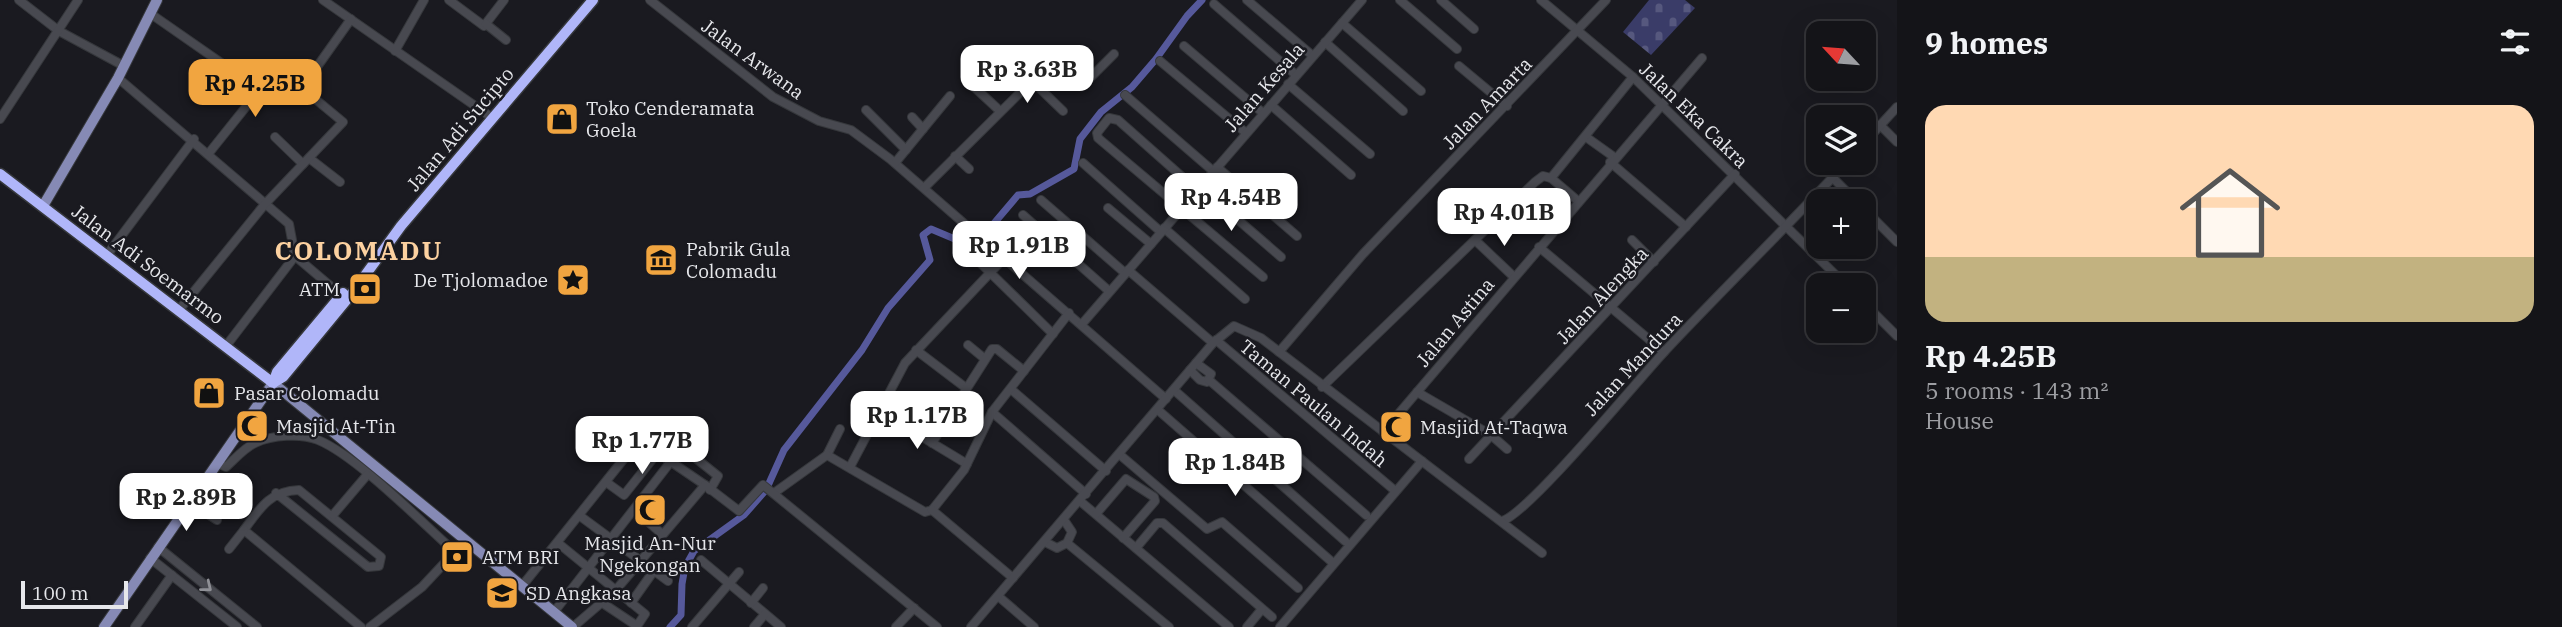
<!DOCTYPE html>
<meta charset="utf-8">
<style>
body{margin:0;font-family:"IBM Plex Serif",serif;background:#1d1d21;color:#f1f3f6;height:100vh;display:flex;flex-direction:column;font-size:26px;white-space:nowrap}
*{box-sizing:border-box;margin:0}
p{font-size:23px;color:#9d9ea2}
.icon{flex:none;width:38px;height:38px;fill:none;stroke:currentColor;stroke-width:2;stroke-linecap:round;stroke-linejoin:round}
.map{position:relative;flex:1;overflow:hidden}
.details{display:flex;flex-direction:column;background:#141418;width:665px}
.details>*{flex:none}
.needle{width:46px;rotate:296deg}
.tools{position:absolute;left:1806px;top:21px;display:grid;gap:14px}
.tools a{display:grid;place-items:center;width:70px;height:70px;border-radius:14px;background:#141418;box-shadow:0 7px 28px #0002,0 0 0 2px #333337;font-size:35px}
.scale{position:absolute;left:21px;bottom:18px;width:107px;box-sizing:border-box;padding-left:7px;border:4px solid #e6e7eb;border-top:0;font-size:19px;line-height:24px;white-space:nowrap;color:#e6e7eb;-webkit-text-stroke:5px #1a1a20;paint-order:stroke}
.price{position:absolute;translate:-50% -60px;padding:0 16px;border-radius:14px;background:#fff;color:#222;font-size:23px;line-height:46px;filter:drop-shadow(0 2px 4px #0008)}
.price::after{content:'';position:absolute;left:50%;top:42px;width:21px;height:16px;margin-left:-10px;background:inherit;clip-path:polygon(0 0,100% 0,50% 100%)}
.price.on{background:#f1a540;color:#111}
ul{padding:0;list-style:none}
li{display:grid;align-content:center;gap:14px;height:371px;padding:0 28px}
li span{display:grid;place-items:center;height:217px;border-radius:21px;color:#555}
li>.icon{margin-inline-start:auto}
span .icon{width:126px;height:126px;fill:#fffc;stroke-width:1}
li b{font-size:30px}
h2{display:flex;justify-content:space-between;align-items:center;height:84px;padding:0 28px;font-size:30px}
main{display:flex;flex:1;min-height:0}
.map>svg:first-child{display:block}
</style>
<main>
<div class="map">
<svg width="1897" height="627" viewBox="0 0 1897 627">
<defs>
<pattern id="cemetery-stones" width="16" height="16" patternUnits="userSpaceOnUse" patternTransform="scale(1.75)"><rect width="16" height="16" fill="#3a3c68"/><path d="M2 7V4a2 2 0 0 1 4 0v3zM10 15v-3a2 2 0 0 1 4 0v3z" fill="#56587e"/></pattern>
</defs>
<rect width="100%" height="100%" fill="#1a1a20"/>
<polygon fill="url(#cemetery-stones)" points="1649,0 1685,0 1695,8 1651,55 1623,32"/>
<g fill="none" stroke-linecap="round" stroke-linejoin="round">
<polyline stroke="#56599b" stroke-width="7" points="670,627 681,615 682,584 685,567 694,551 744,515 766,490 784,450 862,350 888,308 930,260 923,235 931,229 969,245 979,241 1018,195 1030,194 1074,169 1080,139 1101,112 1132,87 1156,59 1187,16 1202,0"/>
<defs>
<g id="minor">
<polyline points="19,0 59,31 124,66"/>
<polyline points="323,0 491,117"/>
<polyline points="449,0 484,26 504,0"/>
<polyline points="650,0 773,97 819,121 851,130 890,159 1166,399"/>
<polyline points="1247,0 1313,56"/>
<polyline points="1400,0 1457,49"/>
<polyline points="1441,0 1474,29"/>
<polyline points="1541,0 1633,77 1846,285"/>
<polyline points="1214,4 1296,75"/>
<polyline points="151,14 260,90"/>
<polyline points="1342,23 1421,91"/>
<polyline points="486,24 506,40"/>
<polyline points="1325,42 1403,111"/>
<polyline points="1184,46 1263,113"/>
<polyline points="395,51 424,0"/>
<polyline points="1160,61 1245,132"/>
<polyline points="1459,66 1507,106"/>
<polyline points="118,78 289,224 295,256 341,295"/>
<polyline points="1031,80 1063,111"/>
<polyline points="1288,84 1370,154"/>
<polyline points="972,85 1000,111"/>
<polyline points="1125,95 1213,171"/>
<polyline points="1271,105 1351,175"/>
<polyline points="866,110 906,150"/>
<polyline points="912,117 923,129"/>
<polyline points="0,119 78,0"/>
<polyline points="1880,125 1897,142"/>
<polyline points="275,137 303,164"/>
<polyline points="1586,137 1614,157"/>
<polyline points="1864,143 1897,107"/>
<polyline points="209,153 273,73 280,71 302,88"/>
<polyline points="955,156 969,169"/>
<polyline points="309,158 340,182"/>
<polyline points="1610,162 1686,227"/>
<polyline points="895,163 950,96"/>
<polyline points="1083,163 1161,232"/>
<polyline points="1217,167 1297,236"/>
<polyline points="1832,177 1856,201"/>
<polyline points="1551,178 1578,201"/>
<polyline points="1200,187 1281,257"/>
<polyline points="924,188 1062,51 1066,52 1090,78 1114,54"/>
<polyline points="1197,190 1118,120 1109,118 1097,133 1098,138 1263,277"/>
<polyline points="1041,200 1125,273"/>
<polyline points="1108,208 1151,244"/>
<polyline points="1864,209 1897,242"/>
<polyline points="1023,215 1109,291"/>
<polyline points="1164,228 1245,299"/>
<polyline points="1475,240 1514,277"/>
<polyline points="1632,240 1654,262"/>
<polyline points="1539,247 1664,352"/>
<polyline points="965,248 1053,334"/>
<polyline points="107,255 194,139"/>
<polyline points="1128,270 1213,343"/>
<polyline points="1864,303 1897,336"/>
<polyline points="179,310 265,204 343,122 302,88 351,19"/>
<polyline points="1082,324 1362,0"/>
<polyline points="1216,340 1393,489"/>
<polyline points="968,345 985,359"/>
<polyline points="226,346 295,256"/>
<polyline points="916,350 966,388"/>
<polyline points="1279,352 1363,254 1606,0"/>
<polyline points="1190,370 1200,380 1207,382 1211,374 1196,363"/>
<polyline points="1209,380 1366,515"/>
<polyline points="1322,387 1535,182 1543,176 1551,178 1633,77"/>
<polyline points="1174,390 1345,541"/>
<polyline points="1013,391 1106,471"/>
<polyline points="1417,392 1491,435 1507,449"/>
<polyline points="1158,410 1332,562"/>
<polyline points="881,412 967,464"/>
<polyline points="992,412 1086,494"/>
<polyline points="840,429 827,455 925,512 932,510"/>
<polyline points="1383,432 1702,58"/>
<polyline points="932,443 992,349 997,349 1024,371"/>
<polyline points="683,448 718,476 710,490"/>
<polyline points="1119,454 1207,529 1222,522 1298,588"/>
<polyline points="1469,459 1735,174"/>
<path d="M217,463L226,467C235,459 244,448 255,443C272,435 301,433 318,440C357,456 421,522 455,552"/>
<polyline points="850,467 905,363 1005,257"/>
<polyline points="606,482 624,495 659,451"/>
<path d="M276,493L368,567L379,566L381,557L299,490C270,491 260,508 244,530L361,627"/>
<polyline points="774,493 827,455"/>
<polyline points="1080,501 1229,627"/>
<polyline points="189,502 217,520"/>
<polyline points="635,510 662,534"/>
<polyline points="932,510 964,470 992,412 1069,313"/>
<polyline points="932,510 1013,578"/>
<polyline points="1096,514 1126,479 1154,497 1155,501 1123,538"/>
<polyline points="333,515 367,475"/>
<polyline points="580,516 668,581"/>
<path d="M1502,521C1528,514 1638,380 1664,352C1724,288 1787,227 1846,163"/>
<polyline points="1045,542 1057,548 1067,543 1072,532 1064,520"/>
<polyline points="558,543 645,614 637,626 601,602"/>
<polyline points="1067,543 1169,627"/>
<polyline points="158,547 257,627"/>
<polyline points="1136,548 1157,523 1163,523 1272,617"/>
<polyline points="229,549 244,530"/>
<polyline points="150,558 237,627"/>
<polyline points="701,560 781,627"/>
<polyline points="522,586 639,440 705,485"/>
<polyline points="998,596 1034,627"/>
<polyline points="631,603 653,572"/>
<polyline points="751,603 763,588"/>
<polyline points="554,612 672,460"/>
<polyline points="135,627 172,575"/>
<polyline points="370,627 422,587 465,541"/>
<polyline points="573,627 615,591 705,485 739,511 763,485 937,627"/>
<polyline points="692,627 739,572"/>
<polyline points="754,627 765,614"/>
<polyline points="896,627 914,608"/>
<polyline points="971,627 1213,343 1234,326 1261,338 1542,553"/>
<polyline points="1247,627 1262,609"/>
<polyline points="1280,627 1422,461"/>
</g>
<g id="major">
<polyline points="43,206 118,78 157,0"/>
<polyline points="104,627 273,383 572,627"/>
</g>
<g id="highway">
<polyline points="0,174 273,383"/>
<polyline points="273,383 283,377 353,292 401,226 593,0"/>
<polyline points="273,383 277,372 343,293"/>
</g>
</defs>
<use href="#minor" stroke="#36383c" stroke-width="10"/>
<use href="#major" stroke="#36383c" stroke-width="12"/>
<use href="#highway" stroke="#36383c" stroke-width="13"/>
<use href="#minor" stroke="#484950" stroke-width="8"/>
<use href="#major" stroke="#868ab5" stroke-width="10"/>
<use href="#highway" stroke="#b0b6f9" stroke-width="10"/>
</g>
<defs><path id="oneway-chevron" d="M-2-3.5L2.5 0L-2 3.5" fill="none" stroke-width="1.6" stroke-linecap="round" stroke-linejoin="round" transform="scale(1.75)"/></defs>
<use stroke="#8f9096" href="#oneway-chevron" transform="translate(207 587) rotate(39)"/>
<defs>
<symbol id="shop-square" viewBox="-11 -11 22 22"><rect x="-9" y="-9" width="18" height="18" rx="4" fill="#f1a540" stroke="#1a1a20"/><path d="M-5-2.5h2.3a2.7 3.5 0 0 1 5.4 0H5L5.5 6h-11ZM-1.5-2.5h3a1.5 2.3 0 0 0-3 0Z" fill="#111"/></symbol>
<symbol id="museum-square" viewBox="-11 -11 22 22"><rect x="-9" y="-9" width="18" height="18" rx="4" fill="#f1a540" stroke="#1a1a20"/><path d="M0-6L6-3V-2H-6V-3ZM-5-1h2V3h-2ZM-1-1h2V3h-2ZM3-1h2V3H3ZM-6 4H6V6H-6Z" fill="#111"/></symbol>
<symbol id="sight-square" viewBox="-11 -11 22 22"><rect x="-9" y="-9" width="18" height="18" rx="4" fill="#f1a540" stroke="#1a1a20"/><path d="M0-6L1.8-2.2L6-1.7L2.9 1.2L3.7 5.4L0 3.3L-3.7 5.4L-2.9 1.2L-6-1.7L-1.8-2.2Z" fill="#111"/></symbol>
<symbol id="bank-square" viewBox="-11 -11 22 22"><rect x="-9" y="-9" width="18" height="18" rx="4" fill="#f1a540" stroke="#1a1a20"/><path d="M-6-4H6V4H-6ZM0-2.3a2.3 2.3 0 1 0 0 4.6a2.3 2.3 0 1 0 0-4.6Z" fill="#111"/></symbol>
<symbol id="mosque-square" viewBox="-11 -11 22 22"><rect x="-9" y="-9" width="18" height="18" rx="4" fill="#f1a540" stroke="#1a1a20"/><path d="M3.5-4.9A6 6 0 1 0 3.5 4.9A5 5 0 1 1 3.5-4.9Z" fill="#111"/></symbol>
<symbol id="school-square" viewBox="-11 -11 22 22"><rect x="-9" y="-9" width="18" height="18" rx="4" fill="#f1a540" stroke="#1a1a20"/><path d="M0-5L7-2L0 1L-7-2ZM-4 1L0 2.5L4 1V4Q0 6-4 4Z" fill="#111"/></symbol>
</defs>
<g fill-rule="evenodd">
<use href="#shop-square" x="543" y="100" width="38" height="38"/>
<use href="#museum-square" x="642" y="241" width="38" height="38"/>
<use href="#sight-square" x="554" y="261" width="38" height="38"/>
<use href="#bank-square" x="346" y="270" width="38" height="38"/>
<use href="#shop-square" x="190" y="374" width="38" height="38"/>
<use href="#mosque-square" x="233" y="407" width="38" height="38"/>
<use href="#mosque-square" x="1377" y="408" width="38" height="38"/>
<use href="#mosque-square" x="631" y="491" width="38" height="38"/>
<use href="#bank-square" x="438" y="538" width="38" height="38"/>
<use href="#school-square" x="483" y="574" width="38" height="38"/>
</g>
<g text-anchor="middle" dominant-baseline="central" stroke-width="5" stroke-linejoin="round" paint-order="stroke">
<g font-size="19" fill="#e6e7eb" stroke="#1a1a20">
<text transform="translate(753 59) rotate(36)">Jalan Arwana</text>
<text transform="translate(1264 87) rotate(-49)">Jalan Kesala</text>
<text transform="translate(1487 103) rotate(-46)">Jalan Amarta</text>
<text transform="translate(1694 115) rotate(44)">Jalan Eka Cakra</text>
<text transform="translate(460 129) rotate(-50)">Jalan Adi Sucipto</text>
<text transform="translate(148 264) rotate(37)">Jalan Adi Soemarmo</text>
<text transform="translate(1602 295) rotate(-47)">Jalan Alengka</text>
<text transform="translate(1455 322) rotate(-50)">Jalan Astina</text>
<text transform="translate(1633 364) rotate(-47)">Jalan Mandura</text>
<text transform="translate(1314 403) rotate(40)">Taman Paulan Indah</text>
</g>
<g font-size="19" fill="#e6e7eb" stroke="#1a1a20" text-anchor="start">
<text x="586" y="108">Toko Cenderamata<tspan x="586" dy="22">Goela</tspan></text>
<text x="686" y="249">Pabrik Gula<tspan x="686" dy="22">Colomadu</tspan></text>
<text x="548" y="280" text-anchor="end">De Tjolomadoe</text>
<text x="340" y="289" text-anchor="end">ATM</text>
<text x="234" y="393">Pasar Colomadu</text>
<text x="276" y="426">Masjid At-Tin</text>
<text x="1420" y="427">Masjid At-Taqwa</text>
<text x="650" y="543" text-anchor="middle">Masjid An-Nur<tspan x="650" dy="22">Ngekongan</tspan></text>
<text x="482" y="557">ATM BRI</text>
<text x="526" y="593">SD Angkasa</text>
</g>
<g font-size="26" font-weight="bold" letter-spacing="2" fill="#fcd1a0" stroke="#1a1a20">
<text x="359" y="250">COLOMADU</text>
</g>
</g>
</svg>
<div class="tools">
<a><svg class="needle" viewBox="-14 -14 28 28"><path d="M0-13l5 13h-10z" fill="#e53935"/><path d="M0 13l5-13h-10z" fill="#9d9ea2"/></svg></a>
<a><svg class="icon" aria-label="layers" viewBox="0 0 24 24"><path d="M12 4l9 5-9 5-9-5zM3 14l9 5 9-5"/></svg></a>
<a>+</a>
<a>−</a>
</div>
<div class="scale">100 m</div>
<b class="price" style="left:1027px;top:105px">Rp 3.63B</b>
<b class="price on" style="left:255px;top:119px">Rp 4.25B</b>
<b class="price" style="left:1231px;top:233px">Rp 4.54B</b>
<b class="price" style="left:1504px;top:248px">Rp 4.01B</b>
<b class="price" style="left:1019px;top:281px">Rp 1.91B</b>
<b class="price" style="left:917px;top:451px">Rp 1.17B</b>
<b class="price" style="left:642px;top:476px">Rp 1.77B</b>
<b class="price" style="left:1235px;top:498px">Rp 1.84B</b>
<b class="price" style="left:186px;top:533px">Rp 2.89B</b>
</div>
<section class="details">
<h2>9 homes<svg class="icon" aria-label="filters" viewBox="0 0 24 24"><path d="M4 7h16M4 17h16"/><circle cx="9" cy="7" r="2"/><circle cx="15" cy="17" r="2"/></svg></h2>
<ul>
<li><span style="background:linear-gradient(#ffd9b3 70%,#c2b280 0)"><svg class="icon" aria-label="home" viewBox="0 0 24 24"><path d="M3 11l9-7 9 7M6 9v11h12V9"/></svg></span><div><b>Rp 4.25B</b><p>5 rooms · 143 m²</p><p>House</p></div></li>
</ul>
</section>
</main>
